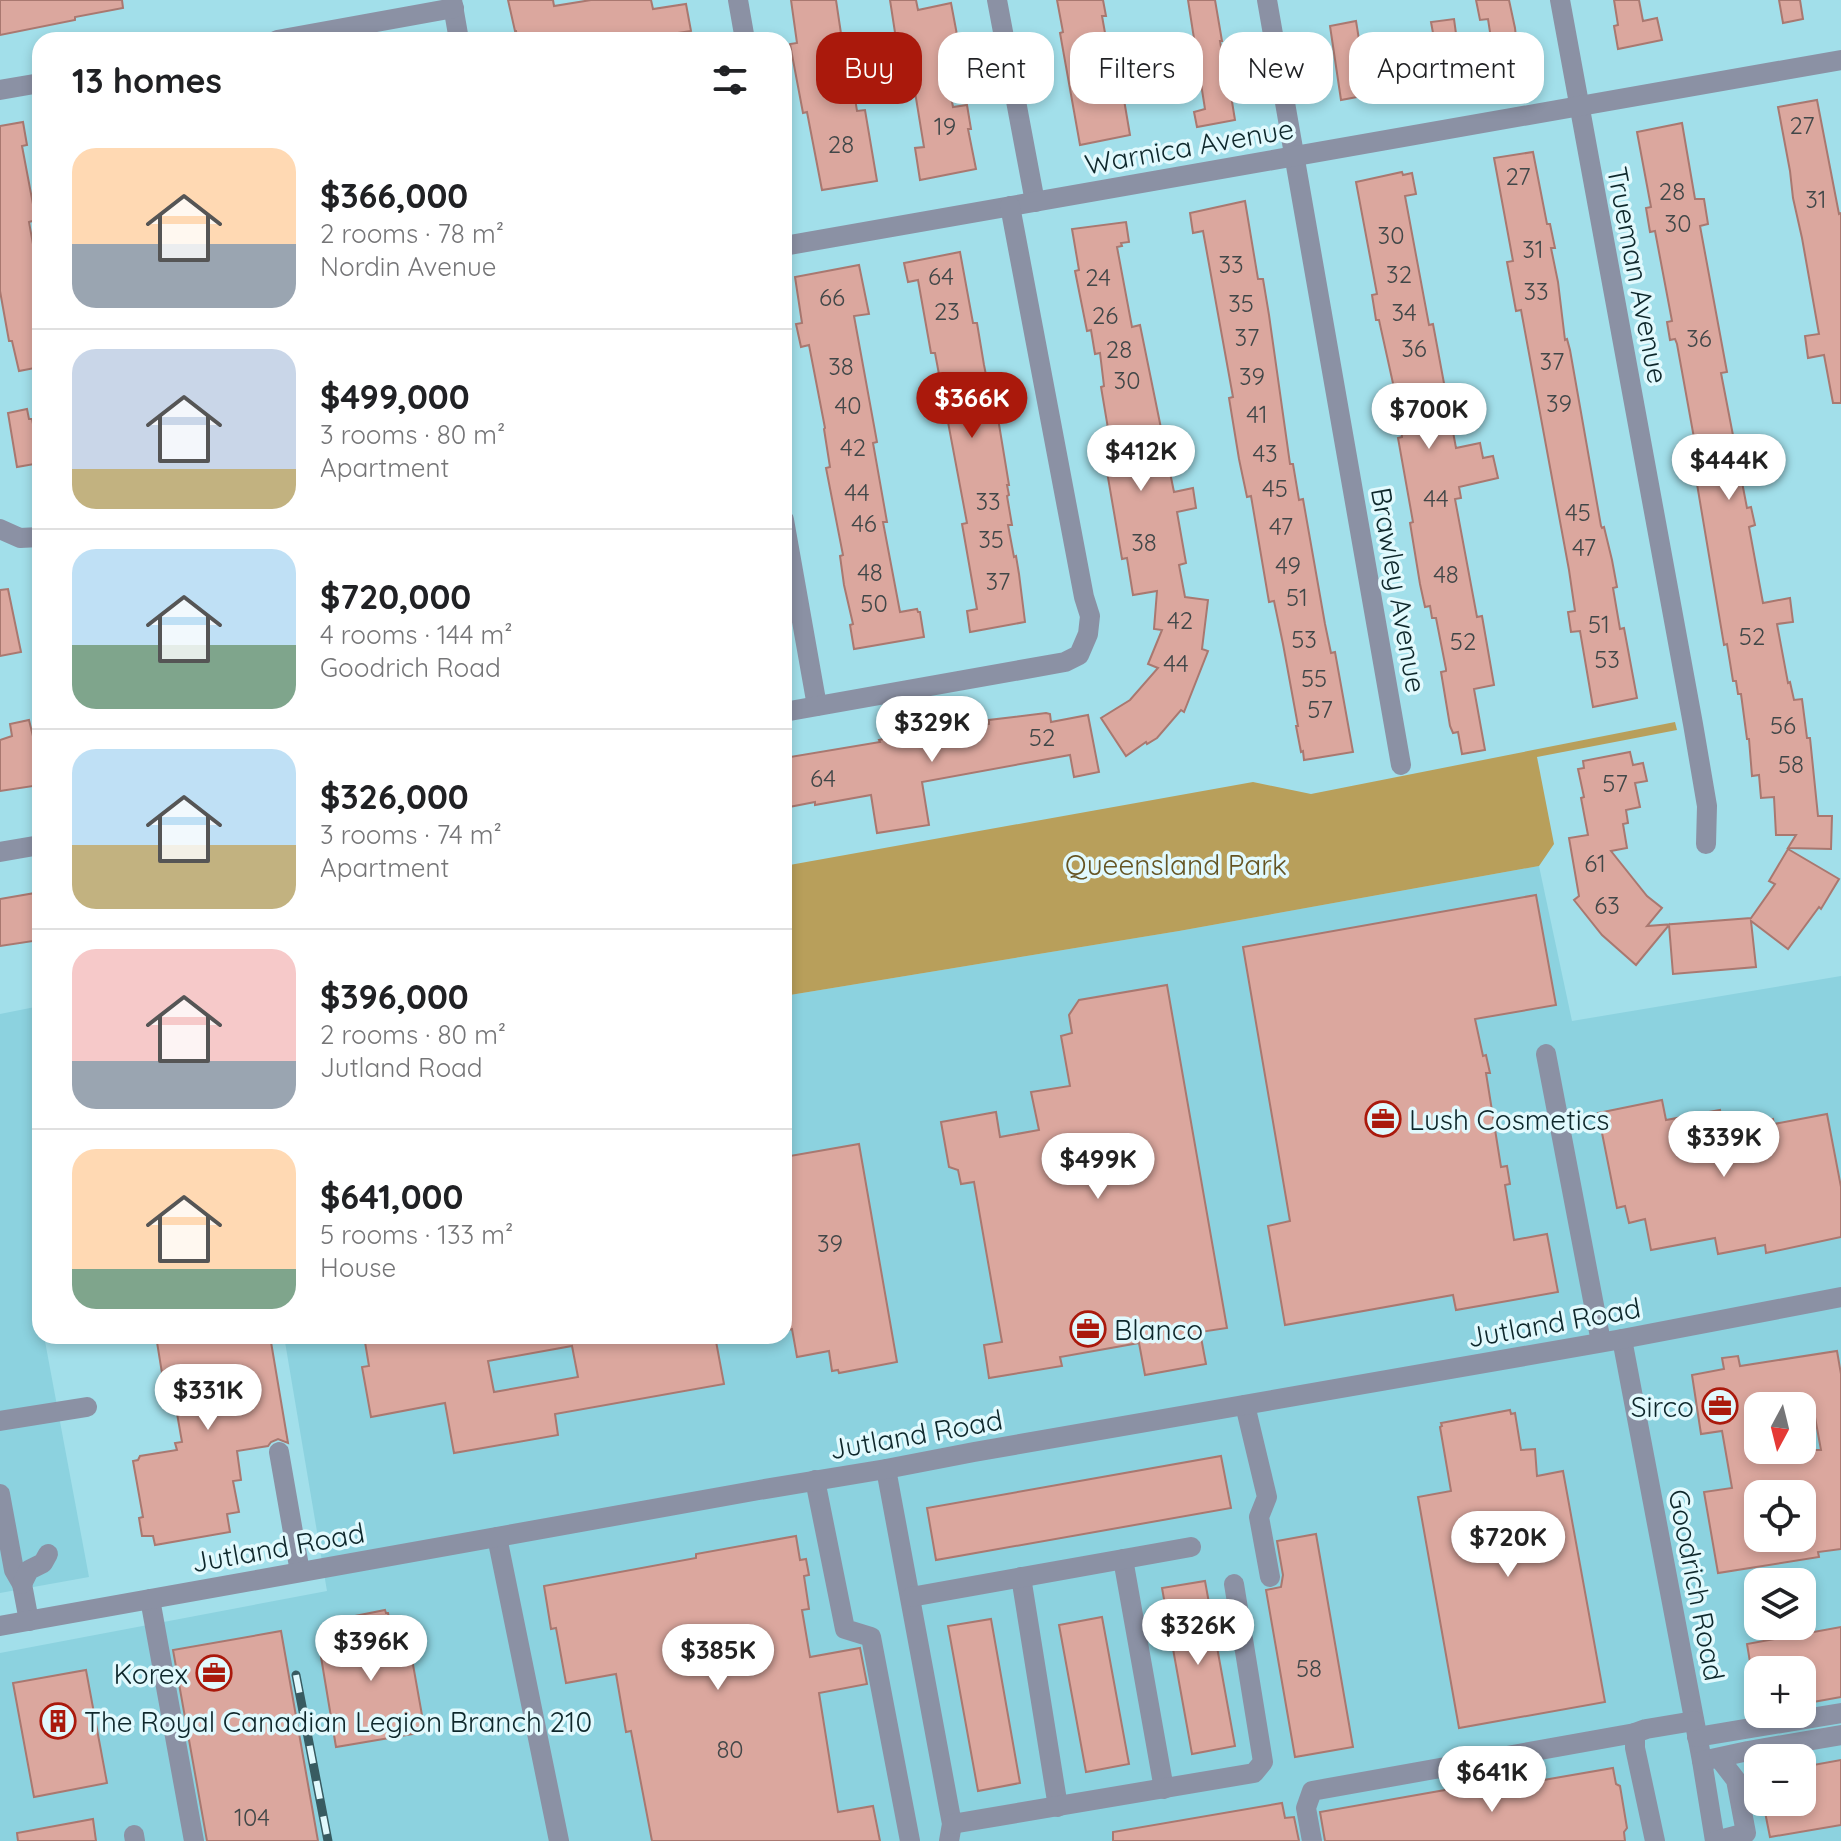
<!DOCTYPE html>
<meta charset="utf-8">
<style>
body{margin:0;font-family:Quicksand,sans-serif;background:#f2f2f2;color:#202124;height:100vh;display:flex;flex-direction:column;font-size:30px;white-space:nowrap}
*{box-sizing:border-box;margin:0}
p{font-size:26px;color:#757577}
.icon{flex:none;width:44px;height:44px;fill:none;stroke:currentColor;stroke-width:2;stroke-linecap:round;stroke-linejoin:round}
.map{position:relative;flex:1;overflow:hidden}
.sheet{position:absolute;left:32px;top:32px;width:760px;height:1312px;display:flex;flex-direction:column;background:#fff;border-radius:24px;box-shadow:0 4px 12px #0003}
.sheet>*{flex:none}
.hud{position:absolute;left:816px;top:32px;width:760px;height:72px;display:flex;gap:16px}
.needle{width:52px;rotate:187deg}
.fabs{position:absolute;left:1744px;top:1392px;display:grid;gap:16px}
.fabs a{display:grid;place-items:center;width:72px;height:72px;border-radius:16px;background:#fff;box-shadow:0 4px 12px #0003;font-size:40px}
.price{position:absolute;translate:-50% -68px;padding:0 18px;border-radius:28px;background:#fff;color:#222;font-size:26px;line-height:52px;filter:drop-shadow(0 2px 4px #0008)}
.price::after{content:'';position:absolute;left:50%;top:48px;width:24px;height:18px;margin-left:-12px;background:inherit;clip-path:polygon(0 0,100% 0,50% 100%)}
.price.selected{background:#aa190c;color:#fff}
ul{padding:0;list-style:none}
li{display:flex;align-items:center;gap:24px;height:200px;padding:0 40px}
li+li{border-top:2px solid #e0e0e0}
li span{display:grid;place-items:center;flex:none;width:224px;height:160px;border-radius:24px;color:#555}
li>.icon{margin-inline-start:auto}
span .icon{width:96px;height:96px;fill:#fffc;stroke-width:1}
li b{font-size:34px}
h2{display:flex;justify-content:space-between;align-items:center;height:96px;padding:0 40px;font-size:34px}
.tag{padding:0 28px;border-radius:24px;background:#fff;box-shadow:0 4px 12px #0003;font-size:28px;line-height:72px}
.tag.selected{background:#aa190c;color:#fff}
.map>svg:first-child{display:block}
</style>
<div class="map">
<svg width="1841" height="1841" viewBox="0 0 1841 1841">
<rect width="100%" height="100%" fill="#a2dfea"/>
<g fill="#8cd2df" fill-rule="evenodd">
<path d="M1539,866L1572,1021L1841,976V1841H0V1653L327,1591L284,1336H784V996L1179,931ZM1758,1406H1802V1450H1758ZM1758,1494H1802V1538H1758ZM1758,1582H1802V1626H1758ZM1758,1670H1802V1714H1758ZM1758,1758H1802V1802H1758Z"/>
<polygon points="40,1006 40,1289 36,1290 40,1312 40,1336 44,1336 89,1577 0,1593 0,1014"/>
</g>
<polygon fill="#b89f5b" points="1675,722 1677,730 1537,757 1554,844 1539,866 1179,931 784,996 784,866 1253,782 1311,794"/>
<g fill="#dba79e" stroke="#a97870" stroke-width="2" fill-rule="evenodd">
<polygon points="0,0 122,0 123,8 75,17 75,20 0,35"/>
<polygon points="508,0 553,0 554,6 591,0 651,0 653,9 686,4 691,31 657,36 657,40 584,40 584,35 556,40 518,40 516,31 515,31"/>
<polygon points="791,0 836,0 846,67 850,67 857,111 865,110 877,181 822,190 807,112 803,113 790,44 797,43"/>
<polygon points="890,0 916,0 918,10 951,3 964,72 947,75 953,107 967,105 971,129 968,129 976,169 920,180 915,148 924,147 915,92 909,93 902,52 898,52"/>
<polygon points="1057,0 1103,0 1106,16 1102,16 1115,89 1122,88 1130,135 1080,145 1060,33 1063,32"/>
<polygon points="1188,0 1215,0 1222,41 1220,41 1225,71 1227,71 1235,120 1197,127 1194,112 1205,109"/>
<polygon points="1476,0 1509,0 1515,28 1519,65 1500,68 1498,57 1494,58 1488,19 1480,20"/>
<polygon points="1614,0 1639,0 1643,21 1657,18 1662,40 1618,49 1614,26 1618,25"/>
<polygon points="1779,0 1800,0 1803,19 1783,23"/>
<polygon points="1454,19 1457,41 1435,44 1431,22"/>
<polygon points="1356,21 1368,95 1341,100 1330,26"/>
<polygon points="1817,100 1839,214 1841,213 1841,403 1833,403 1824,355 1808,358 1805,336 1819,334 1802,238 1793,198 1790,171 1778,107"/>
<polygon points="23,122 27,145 22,146 36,220 29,222 38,272 40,271 40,367 19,371 12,341 9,341 0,291 0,126"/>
<polygon points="1682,123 1695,199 1704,199 1708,224 1700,226 1727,372 1721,373 1747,508 1751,507 1755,525 1749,527 1763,603 1790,598 1793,622 1777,624 1788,683 1790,682 1794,700 1802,699 1807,738 1810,738 1818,816 1832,816 1831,849 1788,848 1796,835 1776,835 1774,797 1761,798 1759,775 1752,776 1749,739 1747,739 1741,694 1738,694 1736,681 1733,681 1727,644 1724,645 1695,472 1700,471 1677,344 1675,339 1670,340 1667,322 1672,321 1655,231 1650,232 1646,208 1651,207 1637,132"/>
<polygon points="1533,152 1547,224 1550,224 1555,248 1551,248 1558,282 1565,340 1567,339 1570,350 1601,526 1602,528 1604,527 1612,560 1617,587 1613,588 1620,629 1624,628 1637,698 1593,707 1580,631 1571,632 1568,612 1575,611 1569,570 1521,310 1516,311 1507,262 1513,261 1494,158"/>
<polygon points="1402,172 1403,175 1412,173 1416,194 1405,196 1429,325 1433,324 1456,448 1480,443 1483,458 1493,456 1498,478 1459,487 1461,498 1455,499 1477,617 1482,616 1494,685 1474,689 1485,750 1462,754 1458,732 1453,733 1450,726 1441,672 1446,671 1446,669 1436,618 1432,618 1430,606 1425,607 1420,584 1410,523 1413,522 1398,438 1402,437 1398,406 1379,320 1376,320 1372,295 1377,294 1356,182"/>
<polygon points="1245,201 1258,279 1263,279 1269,315 1290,464 1293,464 1299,500 1303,499 1325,624 1331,653 1335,652 1353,752 1304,760 1303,751 1301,752 1296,726 1298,726 1283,644 1274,601 1269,602 1251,496 1247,497 1239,459 1229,398 1233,397 1203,231 1193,233 1190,213"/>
<polygon points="1126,222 1129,242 1121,243 1122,246 1117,247 1132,327 1140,325 1174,492 1193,488 1196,508 1177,512 1186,563 1179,565 1185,597 1208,600 1202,649 1208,651 1184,712 1181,710 1157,738 1147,744 1146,742 1126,756 1101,718 1130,700 1158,668 1148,664 1162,630 1154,629 1157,591 1133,595 1127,558 1122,559 1105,460 1113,458 1101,387 1104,386 1100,353 1095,354 1091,330 1087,331 1075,271 1079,270 1072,229"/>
<polygon points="960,252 973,323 977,323 984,365 991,400 995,400 1009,485 1007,485 1009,495 1007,496 1012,525 1008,525 1014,557 1016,556 1019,574 1025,622 970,632 967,611 977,609 962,524 967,523 935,353 931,353 918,280 908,282 904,263"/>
<polygon points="859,265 869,314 854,316 877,442 873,443 887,522 883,522 900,612 917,609 918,612 920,612 924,637 854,649 850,625 853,624 844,585 840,556 843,555 826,468 830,467 824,429 825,428 809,345 801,347 796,324 802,323 795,277"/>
<polygon points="27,409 29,419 32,419 33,424 40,422 40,463 17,467 8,413"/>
<polygon points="8,589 21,652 0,656 0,590"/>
<polygon points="1046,713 1050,714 1051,722 1088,715 1099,772 1074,777 1070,755 922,782 929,825 877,833 871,795 815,805 815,802 784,808 784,758 880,742 879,740 904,734 904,740 989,724 989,720"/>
<polygon points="29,720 40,765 40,785 0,791 0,740 12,736 10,724"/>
<polygon points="1630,752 1633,765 1643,763 1647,781 1635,783 1640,807 1626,810 1628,823 1623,824 1627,848 1611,851 1647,896 1662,908 1647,926 1751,918 1775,884 1769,881 1788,849 1839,879 1821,909 1819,907 1788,949 1751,921 1756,967 1673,974 1669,925 1636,965 1602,935 1574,900 1579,896 1569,838 1588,835 1581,798 1584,797 1578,769 1584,768 1583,761"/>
<polygon points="35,893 40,917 40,940 0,946 0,899"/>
<polygon points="1536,895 1556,1005 1475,1019 1483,1056 1486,1055 1490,1073 1486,1073 1501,1167 1507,1166 1510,1184 1505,1185 1514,1240 1547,1234 1558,1292 1456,1310 1453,1295 1285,1325 1268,1226 1290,1221 1243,947"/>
<polygon points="1167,985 1227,1328 1200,1332 1206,1364 1145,1375 1139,1343 1060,1357 1062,1366 989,1378 984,1345 1002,1342 974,1182 961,1184 958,1170 949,1167 941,1122 996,1112 1000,1137 1039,1130 1031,1092 1070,1086 1061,1036 1072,1033 1069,1015 1079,1000"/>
<polygon points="1662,1100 1666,1120 1720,1110 1723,1128 1773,1119 1774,1124 1827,1114 1841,1187 1841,1237 1766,1253 1765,1245 1718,1254 1715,1238 1651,1250 1645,1219 1629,1223 1625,1206 1617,1208 1598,1113"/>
<polygon points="859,1144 897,1362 839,1373 838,1370 832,1371 829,1351 797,1357 792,1329 784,1331 784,1157"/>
<polygon points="156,1336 270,1336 288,1443 278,1439 271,1442 268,1446 237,1451 241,1480 233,1481 239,1512 227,1514 230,1532 155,1545 153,1536 142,1536 139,1518 143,1517 133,1461 138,1460 140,1456 177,1450 175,1443 182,1442 175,1402 167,1404"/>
<path d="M364,1336H715L724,1384L555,1414L558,1435L454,1453L445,1403L371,1417L362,1367L369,1366ZM572,1346L578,1377L494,1392L488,1361Z"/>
<path d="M1837,1351L1841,1374V1549L1818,1552L1819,1557L1718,1573L1704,1492L1732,1488L1722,1431L1701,1434L1692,1375L1724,1369L1722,1358L1738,1356L1740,1366ZM1758,1406H1813L1821,1450H1758ZM1758,1494H1802V1538H1758Z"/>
<polygon points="1510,1410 1511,1414 1515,1413 1521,1450 1535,1449 1537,1476 1563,1471 1605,1702 1459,1728 1418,1497 1451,1491 1440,1427 1442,1426 1441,1423"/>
<polygon points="1221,1456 1231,1508 936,1560 927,1508"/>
<polygon points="1316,1534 1353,1747 1295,1757 1266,1590 1281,1587 1283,1575 1277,1541"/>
<polygon points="796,1536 800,1560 806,1559 809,1575 804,1576 809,1609 802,1610 810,1657 860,1648 867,1684 819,1693 838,1812 873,1806 880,1841 652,1841 631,1731 626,1732 616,1674 566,1683 556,1628 551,1629 544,1586 696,1558 696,1554"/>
<polygon points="1205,1581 1235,1746 1192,1754 1162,1588"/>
<polygon points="385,1610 386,1613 388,1613 394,1644 409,1642 425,1732 336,1747 321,1657 342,1653 336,1622 351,1619 350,1617"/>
<polygon points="1102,1617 1129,1764 1086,1772 1059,1625"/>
<polygon points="991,1619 1020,1783 978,1791 948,1626"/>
<polygon points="1841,1627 1841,1697 1802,1704 1802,1670 1756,1670 1755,1661 1750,1662 1747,1644"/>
<polygon points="281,1631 318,1841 207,1841 173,1650"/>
<polygon points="86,1670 107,1783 34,1797 13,1683"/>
<polygon points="1841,1760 1841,1825 1770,1837 1763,1802 1802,1802 1802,1767"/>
<polygon points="1613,1768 1616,1784 1620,1786 1627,1828 1624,1832 1625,1841 1325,1841 1320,1812 1502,1780 1503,1787"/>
<polygon points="1282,1803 1285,1818 1294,1817 1299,1841 1113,1841 1113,1832"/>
<polygon points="93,1819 96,1841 18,1841 17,1833"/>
</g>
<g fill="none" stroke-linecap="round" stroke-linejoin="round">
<g stroke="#8b91a4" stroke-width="20">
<polyline points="452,0 459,40"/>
<polyline points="738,0 745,40"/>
<polyline points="997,0 1035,202"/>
<polyline points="1267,0 1401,765"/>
<polyline points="1560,0 1693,724 1707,806 1706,844"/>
<polyline points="277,40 454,8"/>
<polyline points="0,90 40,83"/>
<polyline points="784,246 1841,60"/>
<polyline points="784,520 817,706"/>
<polyline points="0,529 20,538 40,537"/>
<polyline points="784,712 1065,662 1079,655 1088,634 1090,616 1084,597 1010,206"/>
<polyline points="0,852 40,845"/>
<polyline points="1546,1054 1601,1342"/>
<polyline points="1622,1339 1702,1761 1715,1841"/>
<polyline points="1245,1405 1267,1497 1259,1517 1270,1577"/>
<polyline points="0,1421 87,1407"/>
<polyline points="279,1452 300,1572"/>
<polyline points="886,1469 952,1824 949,1841"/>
<polyline points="815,1480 845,1629 871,1637 910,1841"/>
<polyline points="0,1494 14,1570 22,1584 29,1621"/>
<polyline points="497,1537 559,1841"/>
<polyline points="1123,1559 1164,1789"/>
<polyline points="1021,1577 1058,1807"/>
<polyline points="22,1584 29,1570 43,1563 48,1554"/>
<polyline points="911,1597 1191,1547"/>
<polyline points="150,1599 194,1841"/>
<polyline points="0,1626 759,1490 886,1469 974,1452 1622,1339 1841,1297"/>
<polyline points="1697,1737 1841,1713"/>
<polyline points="1702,1761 1748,1751 1841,1735"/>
<polyline points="952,1824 1254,1773 1263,1762 1234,1584"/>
<polyline points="134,1835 135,1841"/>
<polyline points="1312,1841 1306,1808 1312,1791 1635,1733"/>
<polyline points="1655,1841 1635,1748 1635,1733 1646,1729 1694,1721"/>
<polyline points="1716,1841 1746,1833 1736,1780 1719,1758"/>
</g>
<defs>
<polyline id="rail" points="296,1675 328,1841"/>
</defs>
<use href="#rail" stroke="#385b61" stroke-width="9"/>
<use href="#rail" stroke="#e1f9fd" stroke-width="6" stroke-dasharray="18" stroke-linecap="butt"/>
</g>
<defs>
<symbol id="office-ring" viewBox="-11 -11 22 22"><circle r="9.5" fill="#e1f9fd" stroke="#aa190c" stroke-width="1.5"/><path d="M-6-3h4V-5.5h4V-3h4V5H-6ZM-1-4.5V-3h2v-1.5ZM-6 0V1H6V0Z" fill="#aa190c"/></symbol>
<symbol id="building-ring" viewBox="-11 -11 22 22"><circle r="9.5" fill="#e1f9fd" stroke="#aa190c" stroke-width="1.5"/><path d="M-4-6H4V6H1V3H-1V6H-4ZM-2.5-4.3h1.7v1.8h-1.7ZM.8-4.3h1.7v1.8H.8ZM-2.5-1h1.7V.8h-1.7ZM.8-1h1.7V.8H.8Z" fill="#aa190c"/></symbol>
</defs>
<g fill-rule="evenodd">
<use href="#office-ring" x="1363" y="1099" width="40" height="40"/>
<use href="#office-ring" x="1068" y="1309" width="40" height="40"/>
<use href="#office-ring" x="1700" y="1386" width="40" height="40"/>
<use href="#office-ring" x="194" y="1653" width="40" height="40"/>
<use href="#building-ring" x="38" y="1701" width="40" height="40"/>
</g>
<g text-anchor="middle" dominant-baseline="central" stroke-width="7" stroke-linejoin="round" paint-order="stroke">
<g font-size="24" fill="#414748">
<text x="1802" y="125">27</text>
<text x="945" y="126">19</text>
<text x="841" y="144">28</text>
<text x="1518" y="176">27</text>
<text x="1672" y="191">28</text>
<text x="1816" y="199">31</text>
<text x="1678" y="223">30</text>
<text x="1391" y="235">30</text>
<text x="1533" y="249">31</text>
<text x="1231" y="264">33</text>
<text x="1399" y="274">32</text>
<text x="941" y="276">64</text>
<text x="1098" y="277">24</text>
<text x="1536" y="291">33</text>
<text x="832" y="297">66</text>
<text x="1241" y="303">35</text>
<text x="947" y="311">23</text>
<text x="1404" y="312">34</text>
<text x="1105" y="315">26</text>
<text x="1247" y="337">37</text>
<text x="1699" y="338">36</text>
<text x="1414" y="348">36</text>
<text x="1119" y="349">28</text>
<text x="1552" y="361">37</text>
<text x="841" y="366">38</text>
<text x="1252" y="376">39</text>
<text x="1127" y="380">30</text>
<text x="1559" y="403">39</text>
<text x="848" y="405">40</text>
<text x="1257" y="414">41</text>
<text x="853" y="447">42</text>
<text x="1265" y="453">43</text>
<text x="1275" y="488">45</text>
<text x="857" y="492">44</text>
<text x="1436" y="498">44</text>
<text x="988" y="501">33</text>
<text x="1578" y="512">45</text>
<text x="864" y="523">46</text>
<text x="1281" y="526">47</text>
<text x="991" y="539">35</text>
<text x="1144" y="542">38</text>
<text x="1584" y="547">47</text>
<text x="1288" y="565">49</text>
<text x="870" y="572">48</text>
<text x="1446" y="574">48</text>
<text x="998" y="581">37</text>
<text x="1297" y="597">51</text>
<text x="874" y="603">50</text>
<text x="1180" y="620">42</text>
<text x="1599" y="624">51</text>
<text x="1752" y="636">52</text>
<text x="1304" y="639">53</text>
<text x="1463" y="641">52</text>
<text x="1607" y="659">53</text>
<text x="1176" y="663">44</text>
<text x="1314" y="678">55</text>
<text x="1320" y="709">57</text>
<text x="1783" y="725">56</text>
<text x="1042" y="737">52</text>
<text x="1791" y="764">58</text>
<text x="823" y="778">64</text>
<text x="1615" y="783">57</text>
<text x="1595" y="863">61</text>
<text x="1607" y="905">63</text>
<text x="830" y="1243">39</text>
<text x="1309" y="1668">58</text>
<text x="730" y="1749">80</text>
<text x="252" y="1817">104</text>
</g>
<g font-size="28" fill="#0e272b" stroke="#e1f9fd">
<text transform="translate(1189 146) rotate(-10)">Warnica Avenue</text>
<text transform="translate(1638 275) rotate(79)">Trueman Avenue</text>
<text transform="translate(1399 590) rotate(80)">Brawley Avenue</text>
<text transform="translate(1554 1322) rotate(-10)">Jutland Road</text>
<text transform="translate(916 1434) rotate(-10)">Jutland Road</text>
<text transform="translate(278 1547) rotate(-10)">Jutland Road</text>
<text transform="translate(1697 1585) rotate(79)">Goodrich Road</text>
</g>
<g font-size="28" fill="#655423" stroke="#e1f9fd">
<text x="1176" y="864">Queensland Park</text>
</g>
<g font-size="28" fill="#0e272b" stroke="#e1f9fd" text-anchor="start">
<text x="1409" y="1119">Lush Cosmetics</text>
<text x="1114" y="1329">Blanco</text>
<text x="1694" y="1406" text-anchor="end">Sirco</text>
<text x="188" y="1673" text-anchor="end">Korex</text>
<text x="84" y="1721">The Royal Canadian Legion Branch 210</text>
</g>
</g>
</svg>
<div class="fabs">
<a><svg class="needle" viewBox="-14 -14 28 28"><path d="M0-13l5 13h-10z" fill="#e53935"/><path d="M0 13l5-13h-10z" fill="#757577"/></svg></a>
<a><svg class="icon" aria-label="locate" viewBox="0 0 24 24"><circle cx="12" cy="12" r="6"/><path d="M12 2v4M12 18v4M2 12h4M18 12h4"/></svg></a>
<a><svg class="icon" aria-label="layers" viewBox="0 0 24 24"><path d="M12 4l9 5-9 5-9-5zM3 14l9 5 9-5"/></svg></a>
<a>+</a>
<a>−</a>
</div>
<b class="price selected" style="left:972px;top:440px">$366K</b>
<b class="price" style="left:1429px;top:451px">$700K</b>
<b class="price" style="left:1141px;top:493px">$412K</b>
<b class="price" style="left:1729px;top:502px">$444K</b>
<b class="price" style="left:932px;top:764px">$329K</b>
<b class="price" style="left:1724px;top:1179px">$339K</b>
<b class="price" style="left:1098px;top:1201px">$499K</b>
<b class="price" style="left:208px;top:1432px">$331K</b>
<b class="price" style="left:1508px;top:1579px">$720K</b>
<b class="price" style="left:1198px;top:1667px">$326K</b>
<b class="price" style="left:371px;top:1683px">$396K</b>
<b class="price" style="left:718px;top:1692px">$385K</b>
<b class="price" style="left:1492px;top:1814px">$641K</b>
<div class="hud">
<a class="tag selected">Buy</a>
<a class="tag">Rent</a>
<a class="tag">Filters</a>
<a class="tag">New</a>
<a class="tag">Apartment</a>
</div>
<section class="sheet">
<h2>13 homes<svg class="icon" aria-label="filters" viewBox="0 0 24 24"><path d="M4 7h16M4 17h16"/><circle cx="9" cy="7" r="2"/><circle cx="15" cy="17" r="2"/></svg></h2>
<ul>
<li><span style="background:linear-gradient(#ffd9b3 60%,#9aa5b1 0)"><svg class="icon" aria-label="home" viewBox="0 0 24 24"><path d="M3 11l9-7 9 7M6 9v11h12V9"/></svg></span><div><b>$366,000</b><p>2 rooms · 78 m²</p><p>Nordin Avenue</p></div></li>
<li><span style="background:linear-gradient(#c9d6e8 75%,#c2b280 0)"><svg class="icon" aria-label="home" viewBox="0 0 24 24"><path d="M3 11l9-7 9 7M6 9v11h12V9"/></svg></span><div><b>$499,000</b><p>3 rooms · 80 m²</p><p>Apartment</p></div></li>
<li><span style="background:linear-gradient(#bfe0f5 60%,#7fa58c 0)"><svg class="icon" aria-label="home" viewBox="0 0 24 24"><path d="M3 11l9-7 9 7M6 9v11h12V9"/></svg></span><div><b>$720,000</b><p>4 rooms · 144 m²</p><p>Goodrich Road</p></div></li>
<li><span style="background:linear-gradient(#bfe0f5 60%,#c2b280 0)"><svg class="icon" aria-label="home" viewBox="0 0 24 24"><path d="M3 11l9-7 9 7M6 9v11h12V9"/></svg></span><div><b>$326,000</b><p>3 rooms · 74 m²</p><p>Apartment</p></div></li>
<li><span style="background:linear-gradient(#f6c9c9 70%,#9aa5b1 0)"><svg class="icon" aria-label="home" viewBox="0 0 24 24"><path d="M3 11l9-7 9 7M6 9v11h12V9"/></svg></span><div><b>$396,000</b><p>2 rooms · 80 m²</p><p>Jutland Road</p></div></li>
<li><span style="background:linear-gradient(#ffd9b3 75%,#7fa58c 0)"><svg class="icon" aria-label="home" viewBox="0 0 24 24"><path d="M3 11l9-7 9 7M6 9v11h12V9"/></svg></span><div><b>$641,000</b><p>5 rooms · 133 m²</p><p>House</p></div></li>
</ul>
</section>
</div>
